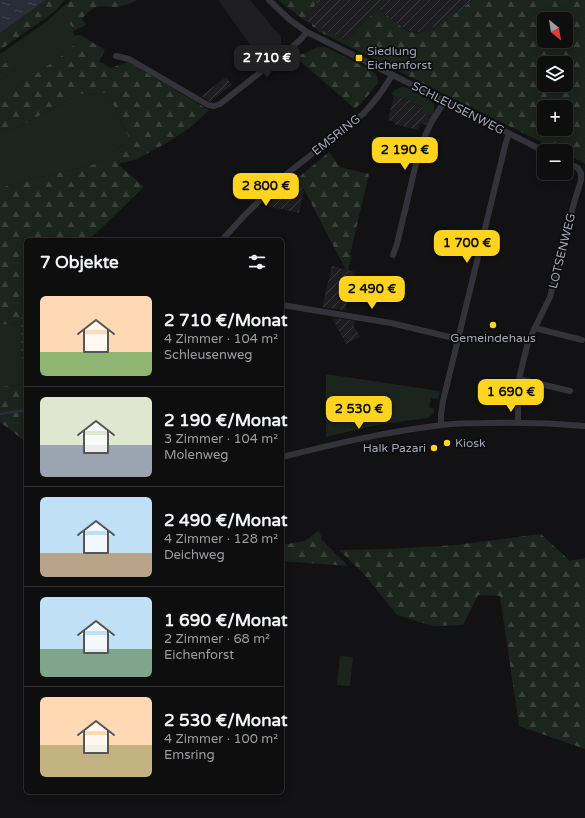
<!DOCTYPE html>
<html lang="de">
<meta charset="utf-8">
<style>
body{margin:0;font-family:"Varela Round",sans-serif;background:#1c1c1d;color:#f1f3f6;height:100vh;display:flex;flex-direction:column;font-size:15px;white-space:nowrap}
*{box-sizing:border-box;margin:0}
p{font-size:13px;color:#9b9c9e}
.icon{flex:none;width:22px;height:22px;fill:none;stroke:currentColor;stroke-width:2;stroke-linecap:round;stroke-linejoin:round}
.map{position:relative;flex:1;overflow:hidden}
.drawer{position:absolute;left:24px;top:238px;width:260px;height:556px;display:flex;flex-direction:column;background:#0e0e0f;border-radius:6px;box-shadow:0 2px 10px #0003,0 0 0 1px #2e2e2f}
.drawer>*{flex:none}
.needle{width:26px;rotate:150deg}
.buttons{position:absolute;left:537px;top:12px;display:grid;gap:8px}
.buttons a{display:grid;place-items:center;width:36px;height:36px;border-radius:6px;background:#0e0e0f;box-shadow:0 2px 10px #0003,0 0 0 1px #2e2e2f;font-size:20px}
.price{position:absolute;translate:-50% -34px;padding:0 9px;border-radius:8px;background:#fed420;color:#111;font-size:13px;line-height:26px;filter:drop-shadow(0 1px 2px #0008)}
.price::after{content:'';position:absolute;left:50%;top:24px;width:12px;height:9px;margin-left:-6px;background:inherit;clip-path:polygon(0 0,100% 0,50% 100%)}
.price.active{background:#222;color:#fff}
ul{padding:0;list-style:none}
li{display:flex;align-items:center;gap:12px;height:100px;padding:0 16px}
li+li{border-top:1px solid #2e2e2f}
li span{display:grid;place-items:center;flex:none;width:112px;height:80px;border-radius:6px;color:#555}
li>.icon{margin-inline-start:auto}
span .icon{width:48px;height:48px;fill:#fffc;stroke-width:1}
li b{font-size:17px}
h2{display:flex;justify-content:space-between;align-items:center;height:48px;padding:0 16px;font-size:17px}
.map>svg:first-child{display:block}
</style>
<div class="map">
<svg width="585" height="818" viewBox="0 0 585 818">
<defs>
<pattern id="industrial-furrows" width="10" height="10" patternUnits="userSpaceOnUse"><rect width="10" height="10" fill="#1e1e21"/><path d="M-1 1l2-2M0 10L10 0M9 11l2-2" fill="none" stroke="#3c3c3f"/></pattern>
<pattern id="forest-firs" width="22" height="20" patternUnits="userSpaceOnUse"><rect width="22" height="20" fill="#1c241e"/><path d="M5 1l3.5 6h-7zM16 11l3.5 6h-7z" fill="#3a413c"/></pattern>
<pattern id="park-dots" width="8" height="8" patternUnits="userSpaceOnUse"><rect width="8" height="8" fill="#1c241e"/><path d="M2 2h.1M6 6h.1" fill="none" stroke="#3a413c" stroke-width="1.8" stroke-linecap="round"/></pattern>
<pattern id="water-ripples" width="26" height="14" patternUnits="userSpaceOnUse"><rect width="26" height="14" fill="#272e38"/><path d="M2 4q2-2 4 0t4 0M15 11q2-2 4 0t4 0" fill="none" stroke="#434953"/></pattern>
</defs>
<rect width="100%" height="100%" fill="#121214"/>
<polygon fill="#1e1e21" points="218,0 250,0 281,37 281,46 262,61"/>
<g fill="url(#industrial-furrows)">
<polygon points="319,0 473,0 458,13 442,23 425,31 413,33 399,25 384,14 379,8 347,41 304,20"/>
<polygon points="226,77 232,85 210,102 201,96"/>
<polygon points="394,96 410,100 410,103 423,106 422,113 426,114 433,114 426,125 420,123 418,130 394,124 394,122 388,120"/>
<polygon points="298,178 304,191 299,213 267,206"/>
<polygon points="332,266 355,272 345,310 322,307"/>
<polygon points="332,318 355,321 354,326 360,337 346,344"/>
</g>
<g fill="#1c241e">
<polygon points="59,10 67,21 75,30 73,31 75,36 80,35 84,37 59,58 0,98 0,80 18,68 16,57 8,62 2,65 0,63 0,54 46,22"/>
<path d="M403,87L407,88L432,101C435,105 435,109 433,114H426L422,113L423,106L410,103V100L391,95C394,90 397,88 403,87Z"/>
<polygon points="108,93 130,140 96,164 20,182 0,188 0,128 13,130 79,94"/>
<polygon points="18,323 25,384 0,387 0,325"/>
<path d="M326,374L440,391L438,399L431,398L429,407L435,409C434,413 432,416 427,418L377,425L326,437Z"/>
<polygon points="340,656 353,657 350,686 337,685"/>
</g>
<g fill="url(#forest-firs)" fill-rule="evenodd">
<polygon points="46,0 65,0 56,10 46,18 0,50 0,33"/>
<path d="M71,0H137C130,4 121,7 113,7C106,7 100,5 94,8C89,11 85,15 82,19L86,25L75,30L67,21L59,10Z"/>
<polygon points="278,0 319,0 304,20"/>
<path d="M473,0H585V164L566,154V151H559L320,32L312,26V24L347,41L378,8C385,14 406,32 414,33C432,33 460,11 473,0ZM544,19H566V41H544ZM544,63H566V85H544ZM544,107H566V129H544Z"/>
<polygon points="84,37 105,50 99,61 111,68 128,62 209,110 191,127 165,144 137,159 118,164 144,187 89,240 26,240 26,310 18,323 0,325 0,188 20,182 96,164 130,140 108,93 79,94 13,130 0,128 0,98 59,58"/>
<path d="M318,47H325L371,70L377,76L378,83L365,99L355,109L292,54C304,57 307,51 318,47Z"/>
<polygon points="16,57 20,58 22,62 18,68 0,80 0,63 2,65 8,62"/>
<polygon points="329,152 340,167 369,174 350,255 352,255 348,270 346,270 298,178"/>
<polygon points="25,384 26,385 26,442 0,422 0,387"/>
<polygon points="319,530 322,540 348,566 282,561 282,545 305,541"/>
<polygon points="541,534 570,561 585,558 585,749 519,726 500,596 478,595 463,625 433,626 397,615 363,573 339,550 389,549 455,545"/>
</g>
<polygon fill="url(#park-dots)" points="26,310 26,385 25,384 18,323"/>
<polygon fill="url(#water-ripples)" points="0,0 46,0 0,33"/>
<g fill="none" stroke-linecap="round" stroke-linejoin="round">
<polyline stroke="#272e38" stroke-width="2.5" points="0,414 26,410"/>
<g stroke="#333339" stroke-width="6">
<polyline points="269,0 290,20 307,32 544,151"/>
<polyline points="116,56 129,59 208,105 214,106 220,104 291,48 300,40 307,32"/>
<path d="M222,240L243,217L284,176L363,114C375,101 384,90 392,75"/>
<polyline points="393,255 397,244 419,151 425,136 432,121 445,101"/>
<polyline points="282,305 391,323 458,339"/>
<polyline points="535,328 582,340"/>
<polyline points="519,379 570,391"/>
<polyline points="518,422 518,387 519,379 525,354 528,342 550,297 574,203 581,180 581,173 578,168 566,162"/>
<polyline points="441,425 441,414 443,401 506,142 509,134"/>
<path d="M282,457C335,444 388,431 443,425C457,423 471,423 485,423C519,422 552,423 585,426"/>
</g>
</g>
<g fill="#fed420" stroke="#0d0d0f" stroke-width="1.5">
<rect x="355" y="54" width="8" height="8" rx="2"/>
<circle cx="493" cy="325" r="4"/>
<circle cx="447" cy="443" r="4"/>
<circle cx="434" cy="448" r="4"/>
</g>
<g text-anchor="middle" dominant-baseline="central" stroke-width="3.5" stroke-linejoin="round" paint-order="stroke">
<g font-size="12" fill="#a2a5b5" stroke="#0d0d0f" text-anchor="start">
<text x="367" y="51">Siedlung<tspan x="367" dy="14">Eichenforst</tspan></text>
<text x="493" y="338" text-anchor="middle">Gemeindehaus</text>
<text x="455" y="443">Kiosk</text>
<text x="426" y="448" text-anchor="end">Halk Pazari</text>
</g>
<g font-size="12" fill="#a2a5b5" stroke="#0d0d0f">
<text transform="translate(458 108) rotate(27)">SCHLEUSENWEG</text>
<text transform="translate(336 135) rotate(-38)">EMSRING</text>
<text transform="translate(562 251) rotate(-76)">LOTSENWEG</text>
</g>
</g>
</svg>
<div class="buttons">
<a><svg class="needle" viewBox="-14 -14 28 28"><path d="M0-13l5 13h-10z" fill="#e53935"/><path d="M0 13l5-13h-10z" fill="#9b9c9e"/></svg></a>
<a><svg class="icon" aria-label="layers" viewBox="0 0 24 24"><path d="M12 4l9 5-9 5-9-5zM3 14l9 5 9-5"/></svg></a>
<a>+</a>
<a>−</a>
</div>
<b class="price active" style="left:267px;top:79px">2 710 €</b>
<b class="price" style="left:405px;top:171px">2 190 €</b>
<b class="price" style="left:266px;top:207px">2 800 €</b>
<b class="price" style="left:467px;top:264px">1 700 €</b>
<b class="price" style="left:372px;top:310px">2 490 €</b>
<b class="price" style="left:511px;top:413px">1 690 €</b>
<b class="price" style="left:359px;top:430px">2 530 €</b>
<section class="drawer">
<h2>7 Objekte<svg class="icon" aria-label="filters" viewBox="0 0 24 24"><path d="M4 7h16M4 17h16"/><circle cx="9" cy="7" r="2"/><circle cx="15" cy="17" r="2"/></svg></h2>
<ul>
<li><span style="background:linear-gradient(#ffd9b3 70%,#8fb573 0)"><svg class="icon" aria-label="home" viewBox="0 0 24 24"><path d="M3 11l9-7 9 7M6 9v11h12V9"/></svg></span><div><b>2 710 €/Monat</b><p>4 Zimmer · 104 m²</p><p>Schleusenweg</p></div></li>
<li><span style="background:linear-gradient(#dfe7d0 60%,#9aa5b1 0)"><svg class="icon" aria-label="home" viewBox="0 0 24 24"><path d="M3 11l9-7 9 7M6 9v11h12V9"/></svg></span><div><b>2 190 €/Monat</b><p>3 Zimmer · 104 m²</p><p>Molenweg</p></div></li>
<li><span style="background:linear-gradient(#bfe0f5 70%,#b9a48a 0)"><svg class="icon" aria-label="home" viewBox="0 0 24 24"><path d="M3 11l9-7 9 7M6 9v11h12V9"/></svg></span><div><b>2 490 €/Monat</b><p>4 Zimmer · 128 m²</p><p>Deichweg</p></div></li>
<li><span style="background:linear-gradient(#bfe0f5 65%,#7fa58c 0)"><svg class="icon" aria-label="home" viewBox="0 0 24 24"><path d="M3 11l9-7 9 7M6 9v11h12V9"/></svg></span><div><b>1 690 €/Monat</b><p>2 Zimmer · 68 m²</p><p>Eichenforst</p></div></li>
<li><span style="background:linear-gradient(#ffd9b3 60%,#c2b280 0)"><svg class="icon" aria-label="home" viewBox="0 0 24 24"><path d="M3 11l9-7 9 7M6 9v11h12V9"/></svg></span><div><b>2 530 €/Monat</b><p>4 Zimmer · 100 m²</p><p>Emsring</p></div></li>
</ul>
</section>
</div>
